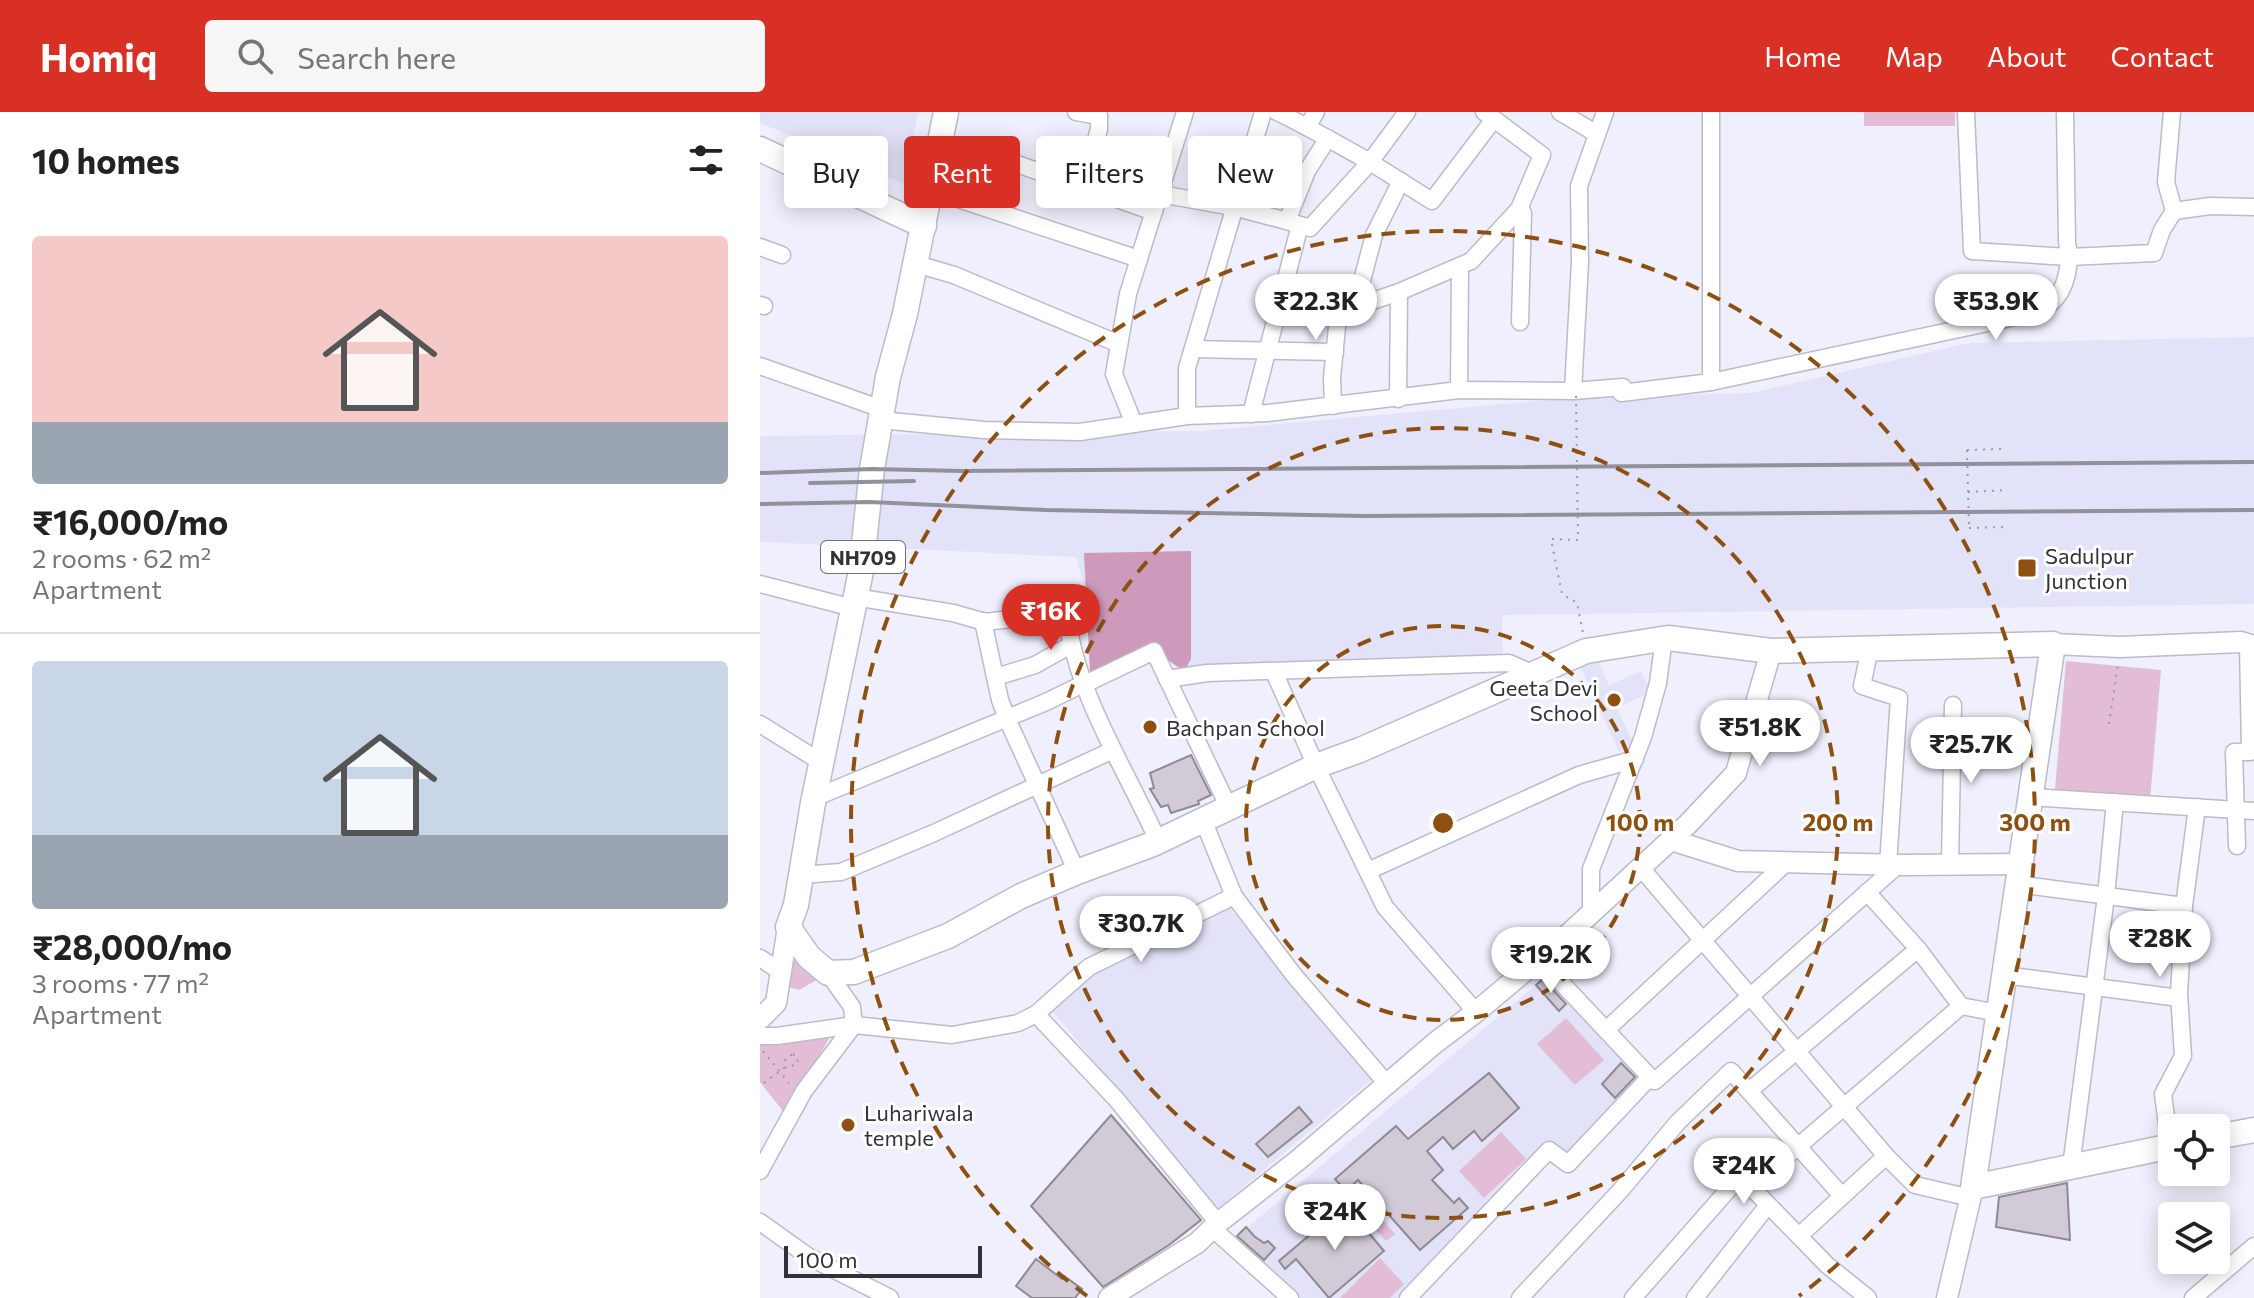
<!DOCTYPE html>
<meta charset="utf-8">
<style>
body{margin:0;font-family:Commissioner,sans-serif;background:#f6f6f6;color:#222;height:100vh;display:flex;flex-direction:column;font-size:30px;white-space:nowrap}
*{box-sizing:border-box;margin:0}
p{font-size:26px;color:#767676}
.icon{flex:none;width:44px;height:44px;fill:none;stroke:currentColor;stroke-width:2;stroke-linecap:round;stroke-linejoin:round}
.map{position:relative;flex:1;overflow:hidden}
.sheet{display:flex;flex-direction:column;background:#fff;width:760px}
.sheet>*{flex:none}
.top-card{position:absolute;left:24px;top:24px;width:760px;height:72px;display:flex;gap:16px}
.controls{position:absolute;left:1398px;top:1002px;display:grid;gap:16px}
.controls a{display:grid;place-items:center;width:72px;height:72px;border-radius:8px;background:#fff;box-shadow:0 4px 20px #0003;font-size:40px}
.scale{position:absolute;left:24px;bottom:20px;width:198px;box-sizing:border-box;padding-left:8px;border:4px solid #323338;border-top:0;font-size:22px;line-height:28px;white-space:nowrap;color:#323338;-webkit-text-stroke:6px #fff;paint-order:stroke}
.price{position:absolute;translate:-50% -68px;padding:0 18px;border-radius:28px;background:#fff;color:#222;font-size:26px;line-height:52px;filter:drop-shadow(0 2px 4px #0008)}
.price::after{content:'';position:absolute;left:50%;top:48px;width:24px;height:18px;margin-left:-12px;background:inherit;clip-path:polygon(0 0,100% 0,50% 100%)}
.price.selected{background:#d93025;color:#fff}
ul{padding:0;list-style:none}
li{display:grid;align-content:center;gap:16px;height:424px;padding:0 32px}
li+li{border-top:2px solid #e0e0e0}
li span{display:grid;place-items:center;height:248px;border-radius:8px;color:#555}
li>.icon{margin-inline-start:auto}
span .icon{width:144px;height:144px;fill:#fffc;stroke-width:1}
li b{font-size:34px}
h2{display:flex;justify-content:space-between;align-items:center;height:96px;padding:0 32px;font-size:34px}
.tag{padding:0 28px;border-radius:8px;background:#fff;box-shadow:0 4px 20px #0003;font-size:28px;line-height:72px}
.tag.selected{background:#d93025;color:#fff}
header{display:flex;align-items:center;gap:48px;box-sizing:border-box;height:112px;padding:0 40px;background:#d93025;color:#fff}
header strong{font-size:38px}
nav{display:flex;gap:44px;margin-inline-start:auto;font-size:28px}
.search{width:560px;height:72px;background:#f6f6f6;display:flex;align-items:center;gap:20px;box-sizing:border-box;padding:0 28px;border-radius:8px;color:#767676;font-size:30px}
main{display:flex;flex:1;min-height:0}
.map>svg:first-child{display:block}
</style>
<header>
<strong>Homiq</strong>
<div class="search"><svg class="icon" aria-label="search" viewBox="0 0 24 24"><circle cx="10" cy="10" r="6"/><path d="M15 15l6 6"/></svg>Search here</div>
<nav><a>Home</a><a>Map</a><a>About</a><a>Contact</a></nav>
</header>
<main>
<section class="sheet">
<h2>10 homes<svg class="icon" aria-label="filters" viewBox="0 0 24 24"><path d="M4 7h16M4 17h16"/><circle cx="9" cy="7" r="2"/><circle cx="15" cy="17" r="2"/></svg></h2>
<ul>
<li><span style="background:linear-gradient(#f6c9c9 75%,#9aa5b1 0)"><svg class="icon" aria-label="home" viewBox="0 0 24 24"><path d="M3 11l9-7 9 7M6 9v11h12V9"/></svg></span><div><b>₹16,000/mo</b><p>2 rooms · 62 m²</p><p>Apartment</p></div></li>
<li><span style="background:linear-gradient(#c9d6e8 70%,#9aa5b1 0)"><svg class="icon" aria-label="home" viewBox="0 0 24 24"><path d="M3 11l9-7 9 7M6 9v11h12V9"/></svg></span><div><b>₹28,000/mo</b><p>3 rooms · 77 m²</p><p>Apartment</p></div></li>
</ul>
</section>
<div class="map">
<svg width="1494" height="1186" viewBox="0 0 1494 1186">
<rect width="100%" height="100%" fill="#efeffd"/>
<g fill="#e2e3f8">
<polygon points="0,0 158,0 144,72 0,11"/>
<polygon points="1494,225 1494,492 742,503 743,553 416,557 400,533 343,545 316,445 0,430 0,324 441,319 811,286 991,281 1209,231"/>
<polygon points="837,546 849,573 881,559 891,580 857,596 874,633 859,640 820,554"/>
<polygon points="468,794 611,968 456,1098 292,898 327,864"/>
<polygon points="789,862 883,964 809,1047 791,1031 638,1186 541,1186 476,1125"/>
</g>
<g fill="#e3bcd6">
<rect x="1104" y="0" width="91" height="14"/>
<polygon points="1306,549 1401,558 1390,688 1295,677"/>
<polygon points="36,840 62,865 39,878 29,875"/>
<polygon points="806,906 844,948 815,973 777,932"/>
<polygon points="71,923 26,1003 0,970 0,930"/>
<polygon points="741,1020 766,1047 724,1086 699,1059"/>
<polygon points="607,1090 635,1122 626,1129 598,1098"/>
<polygon points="620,1146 644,1172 630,1186 580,1186"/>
</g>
<polygon fill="#cd9abc" points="431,439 431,547 424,559 399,542 330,561 324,441"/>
<g fill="#d2cbd7" stroke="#8f8994" stroke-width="2">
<polygon points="431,643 451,683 438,689 439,692 411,701 408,693 401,695 390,677 394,676 390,661"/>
<polygon points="783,867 806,892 799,899 776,873"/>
<polygon points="861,951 875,965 855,986 842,972"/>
<polygon points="729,961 759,996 722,1029 714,1019 693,1037 683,1025 667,1039 683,1058 672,1068 694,1091 699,1086 708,1096 660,1138 598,1068 586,1079 575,1067 636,1014 648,1027"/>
<polygon points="539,995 552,1010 508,1045 496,1032"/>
<polygon points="351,1003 441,1108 409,1133 343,1175 271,1094"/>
<polygon points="1307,1071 1310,1128 1236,1115 1239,1085"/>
<polygon points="585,1093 624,1139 569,1186 536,1147 525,1157 519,1149"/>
<polygon points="486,1115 494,1124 504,1131 508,1129 515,1136 504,1148 477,1124"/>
<polygon points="276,1147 302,1167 304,1164 322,1177 315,1186 272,1186 256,1174"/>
</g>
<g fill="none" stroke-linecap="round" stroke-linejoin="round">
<defs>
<g id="minor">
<polyline points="316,0 339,4 338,0"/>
<path d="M517,0C549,15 579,33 610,50L550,116L527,109L547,59L568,26"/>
<polyline points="647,0 610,50 672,89 734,7 724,0"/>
<polyline points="800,0 837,22"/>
<polyline points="1206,0 1212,139 1309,145 1394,141 1402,118 1414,99 1450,94 1494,95"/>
<polyline points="1412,0 1406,70 1414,99"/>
<polyline points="339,4 339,17 332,42 367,62 403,74"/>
<polyline points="547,15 556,0"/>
<polyline points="179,34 257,52 394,100"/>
<polyline points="641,69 614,123 595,195 639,180 711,149 759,97 782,43 734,7"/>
<polyline points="171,78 379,147"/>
<polyline points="400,82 473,95 527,109"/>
<polyline points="759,97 763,101 760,210"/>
<polyline points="0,135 22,143"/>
<polyline points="156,152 194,163 359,232"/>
<polyline points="0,193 4,194"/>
<polyline points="433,237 575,240"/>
<polyline points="0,254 122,297"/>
<path d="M951,270L1260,204C1270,200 1283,197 1291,191C1308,176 1311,150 1307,130L1305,0"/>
<polyline points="699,278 700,154"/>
<polyline points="813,279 820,150 819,74 845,0"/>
<polyline points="638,287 639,180"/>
<polyline points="573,294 572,266 578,205 595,195"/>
<polyline points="491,302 540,113"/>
<polyline points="427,304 427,256 503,0"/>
<polyline points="120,308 224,318 320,320 427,304 508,301 699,278 813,279 863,275 861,281 951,270 951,0"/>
<polyline points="374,312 354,262 368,182 425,0"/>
<polyline points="0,472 93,496"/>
<path d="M95,485L193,501L225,510L276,504L307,506C318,586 366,657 398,729"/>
<polyline points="223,509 240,588 248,609 317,760"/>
<polyline points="1110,536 1102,574 1139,586 1128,753"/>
<polyline points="514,560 556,654 625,795 716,900"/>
<polyline points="236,565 275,553 311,533"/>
<polyline points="407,567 447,561 749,551 774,562"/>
<polyline points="325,572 394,539 469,696"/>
<polyline points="0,612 61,650"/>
<polyline points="1270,685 1494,699"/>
<polyline points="54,686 286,590 325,571"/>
<polyline points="443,708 474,784 533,862 627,972"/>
<polyline points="1477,734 1474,640 1490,640 1488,532"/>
<polyline points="1190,753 1193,593"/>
<polyline points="881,756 1126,1044 1155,1073 1211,1086"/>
<polyline points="608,759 819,663 875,647"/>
<polyline points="40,763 81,760 174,721 353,638"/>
<polyline points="1257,772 1424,794"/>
<polyline points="1107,780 1158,837 1201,894 1238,901"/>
<polyline points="831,802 831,757 883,625 898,571 904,526"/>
<polyline points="0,846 21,860"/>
<polyline points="1244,863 1419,886"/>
<polyline points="276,902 329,855 474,784"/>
<polyline points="846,918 1027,750"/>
<polyline points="0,924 17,924 94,913 192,923 258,911 276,902 356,987 458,1111"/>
<polyline points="886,968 895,969 1138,753"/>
<polyline points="989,979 1158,837"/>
<polyline points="1410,1035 1403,982 1423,944 1419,882 1424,794 1437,695"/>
<polyline points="1311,1055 1346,784 1355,690"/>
<polyline points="0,1059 44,979 94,913 92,895 68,861"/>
<polyline points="991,1075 1067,1153 1108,1186"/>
<polyline points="0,1110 49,1145 130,1186"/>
<polyline points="452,1116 530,1186"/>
<polyline points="1040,1123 1126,1044"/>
<polyline points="648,1186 789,1038 808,1052 890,965 779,847"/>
<polyline points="760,1186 860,1079 918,1010 971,959 1082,1084"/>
<polyline points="873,1186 982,1062 991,1075 1201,894"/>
<polyline points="935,1186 1008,1093"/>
<polyline points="1433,1186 1494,1134"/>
</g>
<g id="tertiary">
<polyline points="1293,532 1360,535 1481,530 1494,534"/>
<polyline points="911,728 978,749 1145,753 1260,752"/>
<polyline points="0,907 16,891 28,815"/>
<polyline points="349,1186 437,1131 458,1111 537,1049 675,931 716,900 802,828 928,712 976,661 1011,539"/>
<polyline points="1187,1186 1213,1075"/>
</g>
<g id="primary">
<polyline points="186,0 145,202 128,265 112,357 101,459 53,691 36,793 28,815 49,845 68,861 94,860 188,824 261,784 317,760 393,732 556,654 600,638 826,539 908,526 1011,539 1293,532 1213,1075 1412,1034"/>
<polyline points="0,37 164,114"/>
<polyline points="1456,1025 1494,1018"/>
</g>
</defs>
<use href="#minor" stroke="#bbbbc9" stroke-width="19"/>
<use href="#tertiary" stroke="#bbbbc9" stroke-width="23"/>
<use href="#primary" stroke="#bbbbc9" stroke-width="27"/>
<g stroke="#9a9aa4" stroke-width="2" stroke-dasharray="2 6" stroke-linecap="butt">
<polyline points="1207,338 1242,337"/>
<polyline points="1208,380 1248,378"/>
<polyline points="1209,416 1246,415"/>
<polyline points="818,428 791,427 802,482 817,491 823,521"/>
<polyline points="1349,612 1358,552"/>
<polyline points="3,939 29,971"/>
<polygon points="33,942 38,946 37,952 26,956 24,953 26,946"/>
<polyline points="4,971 24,956"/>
</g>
<use href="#minor" stroke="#fff" stroke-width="16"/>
<use href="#tertiary" stroke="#fff" stroke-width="20"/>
<use href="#primary" stroke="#fff" stroke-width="24"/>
<g stroke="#91919b" stroke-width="4">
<polyline points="0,361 112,357 201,359 1494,350"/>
<polyline points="50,371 154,369"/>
<polyline points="0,392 110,390 286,398 604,404 1494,398"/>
</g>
<g stroke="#9a9aa4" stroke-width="2" stroke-dasharray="2 6" stroke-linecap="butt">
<polyline points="816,284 818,428"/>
<polyline points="1207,338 1209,416"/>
</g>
</g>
<g fill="none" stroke="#8d5011" stroke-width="4" stroke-dasharray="14 10">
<circle cx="683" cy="711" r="197"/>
<circle cx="683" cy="711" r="395"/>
<path d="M327 1184A592 592 0 1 1 1039 1184"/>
</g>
<g fill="#8d5011" stroke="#fff" stroke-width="3">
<rect x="1257" y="446" width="20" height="20" rx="4"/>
<circle cx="854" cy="588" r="8"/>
<circle cx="390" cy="615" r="8"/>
<circle cx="88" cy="1013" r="8"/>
</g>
<g text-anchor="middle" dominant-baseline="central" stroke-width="6" stroke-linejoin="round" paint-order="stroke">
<rect fill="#fff" stroke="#707074" stroke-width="2" x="61" y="429" width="84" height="32" rx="6"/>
<g font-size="20" font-weight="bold" fill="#323338">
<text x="103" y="445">NH709</text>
</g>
<g font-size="22" fill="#323338" stroke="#fff" text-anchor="start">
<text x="1285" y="443">Sadulpur<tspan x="1285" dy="25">Junction</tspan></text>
<text x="838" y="575" text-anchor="end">Geeta Devi<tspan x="838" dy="25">School</tspan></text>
<text x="406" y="615">Bachpan School</text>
<text x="104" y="1000">Luhariwala<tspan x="104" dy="25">temple</tspan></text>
</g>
</g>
<circle cx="683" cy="711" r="12" fill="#8d5011" stroke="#fff" stroke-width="4"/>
<g font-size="24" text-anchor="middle" font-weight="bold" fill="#8d5011" stroke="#fff" stroke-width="6" stroke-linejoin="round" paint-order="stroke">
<text x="880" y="719">100 m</text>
<text x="1078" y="719">200 m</text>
<text x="1275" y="719">300 m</text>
</g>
</svg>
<div class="controls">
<a><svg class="icon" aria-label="locate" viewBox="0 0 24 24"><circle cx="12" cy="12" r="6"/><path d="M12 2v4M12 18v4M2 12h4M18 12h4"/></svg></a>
<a><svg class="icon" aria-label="layers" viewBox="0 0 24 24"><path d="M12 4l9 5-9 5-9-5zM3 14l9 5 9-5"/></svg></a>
</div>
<div class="scale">100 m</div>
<b class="price" style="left:556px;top:230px">₹22.3K</b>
<b class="price" style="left:1236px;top:230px">₹53.9K</b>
<b class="price selected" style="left:291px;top:540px">₹16K</b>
<b class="price" style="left:1000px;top:656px">₹51.8K</b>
<b class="price" style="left:1211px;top:673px">₹25.7K</b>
<b class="price" style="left:381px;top:852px">₹30.7K</b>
<b class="price" style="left:1400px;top:867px">₹28K</b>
<b class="price" style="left:791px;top:883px">₹19.2K</b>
<b class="price" style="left:984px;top:1094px">₹24K</b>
<b class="price" style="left:575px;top:1140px">₹24K</b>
<div class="top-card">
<a class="tag">Buy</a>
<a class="tag selected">Rent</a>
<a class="tag">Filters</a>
<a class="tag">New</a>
</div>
</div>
</main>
